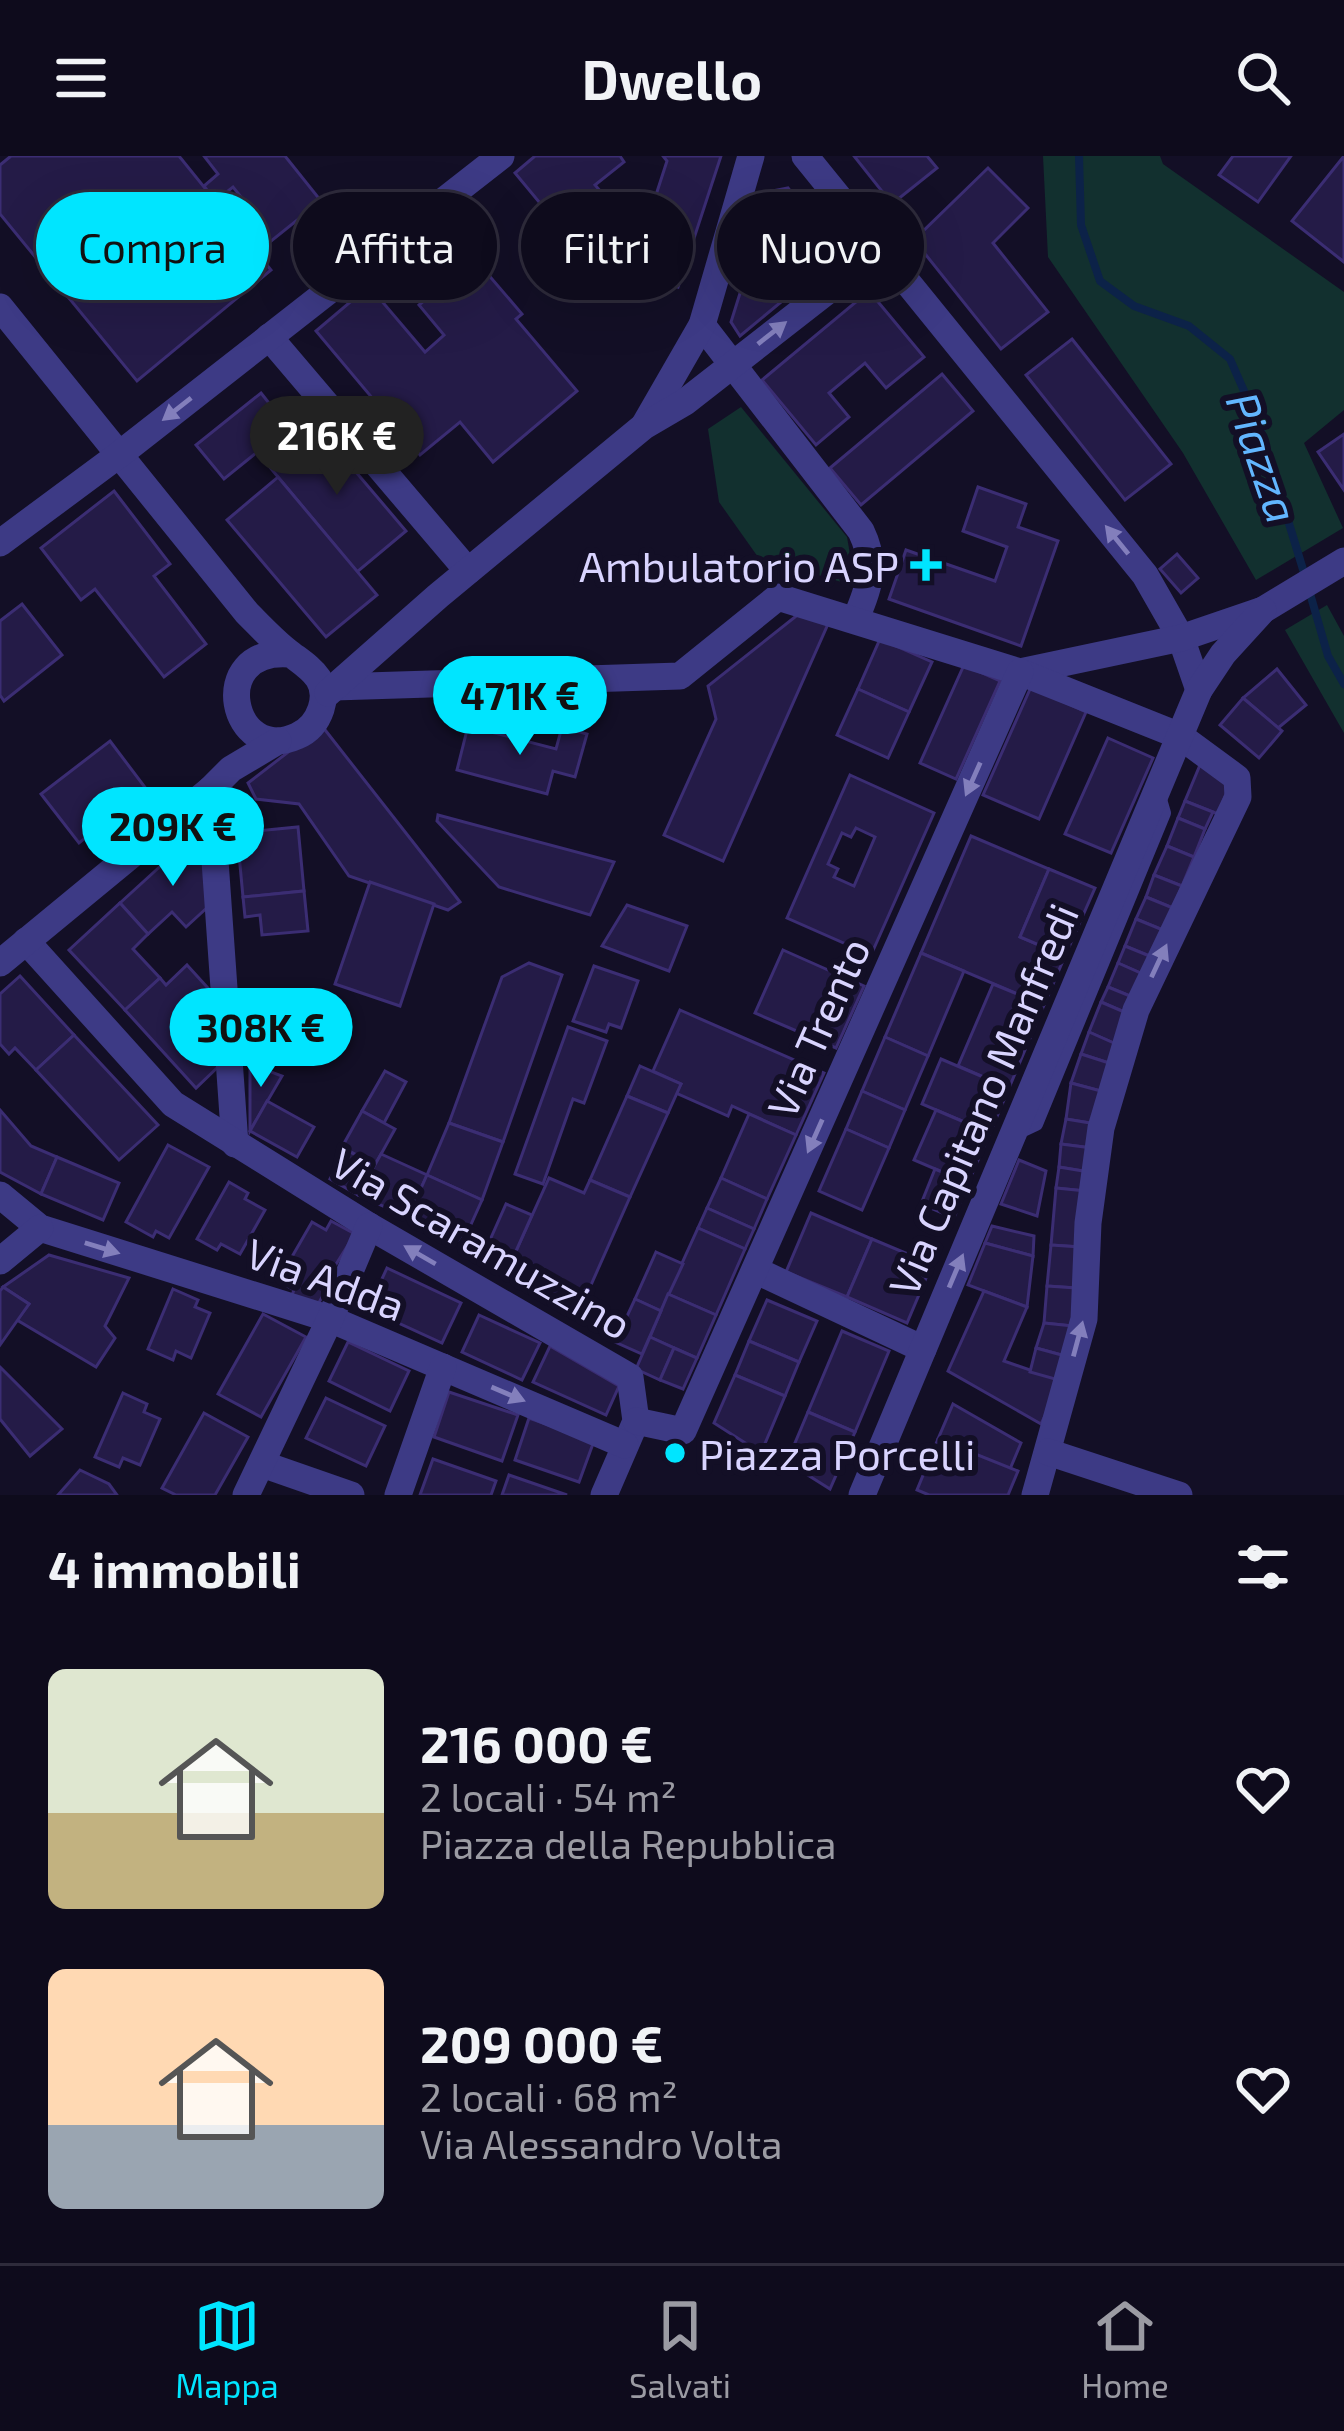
<!DOCTYPE html>
<html lang="it">
<meta charset="utf-8">
<style>
body{margin:0;font-family:"Exo 2",sans-serif;background:#171425;color:#f1f3f6;height:100vh;display:flex;flex-direction:column;font-size:45px;white-space:nowrap}
*{box-sizing:border-box;margin:0}
p{font-size:39px;color:#9b9ba3}
.icon{flex:none;width:66px;height:66px;fill:none;stroke:currentColor;stroke-width:2;stroke-linecap:round;stroke-linejoin:round}
.map{position:relative;height:1339px;overflow:hidden}
.panel{display:flex;flex-direction:column;background:#0e0b1c;flex:1}
.panel>*{flex:none}
.hud{position:absolute;left:36px;top:36px;width:1272px;height:108px;display:flex;gap:24px}
.price{position:absolute;translate:-50% -102px;padding:0 27px;border-radius:42px;background:#00e5ff;color:#111;font-size:39px;line-height:78px;filter:drop-shadow(0 3px 6px #0008)}
.price::after{content:'';position:absolute;left:50%;top:72px;width:36px;height:27px;margin-left:-18px;background:inherit;clip-path:polygon(0 0,100% 0,50% 100%)}
.price.current{background:#222;color:#fff}
ul{padding:0;list-style:none}
li{display:flex;align-items:center;gap:36px;height:300px;padding:0 48px}
li span{display:grid;place-items:center;flex:none;width:336px;height:240px;border-radius:18px;color:#555}
li>.icon{margin-inline-start:auto}
span .icon{width:144px;height:144px;fill:#fffc;stroke-width:1}
li b{font-size:51px}
h2{display:flex;justify-content:space-between;align-items:center;height:144px;padding:0 48px;font-size:51px}
.chip{padding:0 42px;border-radius:54px;background:#0e0b1c;box-shadow:0 12px 48px #0002,0 0 0 3px #2e2b3b;font-size:42px;line-height:108px}
.chip.current{background:#00e5ff;color:#111}
header{display:flex;justify-content:space-between;align-items:center;height:156px;padding:0 48px;background:#0e0b1c;font-size:54px;font-weight:700}
.menu{display:flex;justify-content:space-around;align-items:center;height:168px;border-top:3px solid #2e2b3b;background:#0e0b1c;font-size:33px;color:#9b9ba3}
.menu a{display:grid;justify-items:center;gap:6px}
.menu .current{color:#00e5ff}
.map>svg:first-child{display:block}
</style>
<header><svg class="icon" aria-label="menu" viewBox="0 0 24 24"><path d="M4 6h16M4 12h16M4 18h16"/></svg>Dwello<svg class="icon" aria-label="search" viewBox="0 0 24 24"><circle cx="10" cy="10" r="6"/><path d="M15 15l6 6"/></svg></header>
<div class="map">
<svg width="1344" height="1339" viewBox="0 0 1344 1339">
<rect width="100%" height="100%" fill="#130f26"/>
<g fill="#12302f">
<polygon points="1043,0 1160,0 1163,8 1344,136 1344,254 1304,287 1343,372 1256,424 1183,297 1048,101"/>
<polygon points="741,251 847,381 852,410 848,428 758,401 719,346 708,273"/>
<polygon points="1327,449 1344,480 1344,577 1285,474"/>
</g>
<g fill="none" stroke-linecap="round" stroke-linejoin="round">
<g stroke="#0c2248" stroke-width="8">
<polyline points="1079,0 1081,69 1100,125 1134,150 1189,170 1230,203 1259,269 1305,420"/>
<polyline points="1309,434 1328,500 1344,528"/>
</g>
</g>
<g fill="#241b47" stroke="#3b2d73" stroke-width="3" fill-rule="evenodd">
<polygon points="11,0 179,0 271,114 137,225 0,58 0,9"/>
<polygon points="204,0 285,0 321,45 265,90 245,65 255,58 233,31 215,45 204,30 218,18"/>
<polygon points="535,0 620,0 624,6 595,29 615,52 599,65 609,78 583,99 515,17"/>
<polygon points="663,0 721,0 678,131 631,116 667,5"/>
<polygon points="854,0 927,0 937,12 892,48"/>
<polygon points="1233,0 1291,0 1258,46 1219,19"/>
<polygon points="1344,0 1344,106 1292,65"/>
<polygon points="988,12 1028,52 993,87 1048,156 1001,193 914,84"/>
<polygon points="788,32 839,98 740,180 731,166 772,35"/>
<polygon points="474,102 522,158 516,163 577,235 493,306 460,266 420,299 316,175 369,130 425,196 444,179 419,149"/>
<polygon points="869,135 924,201 886,232 865,207 829,237 849,261 816,289 762,224"/>
<polygon points="1072,183 1171,308 1125,344 1026,219"/>
<polygon points="942,218 973,255 861,349 830,312"/>
<polygon points="261,237 288,271 224,323 196,289"/>
<polygon points="316,269 406,375 357,416 268,309"/>
<polygon points="1344,278 1344,334 1318,296"/>
<polygon points="278,321 377,439 326,481 227,364"/>
<polygon points="978,331 1026,348 1018,371 1058,385 1021,490 889,443 906,394 995,425 1007,391 963,375"/>
<polygon points="114,335 170,408 154,420 206,488 164,521 95,433 81,444 41,392"/>
<polygon points="1177,398 1198,422 1181,437 1160,413"/>
<polygon points="22,448 62,499 4,545 0,539 0,465"/>
<polygon points="800,457 828,468 723,705 664,679 716,563 708,530"/>
<polygon points="880,483 932,506 909,556 858,533"/>
<polygon points="964,509 1000,525 956,623 920,607"/>
<polygon points="1277,513 1306,549 1278,572 1243,542"/>
<polygon points="1031,531 1086,556 1039,663 983,639"/>
<polygon points="858,533 909,556 888,602 837,579"/>
<polygon points="1243,542 1282,575 1259,602 1220,569"/>
<polygon points="322,570 460,746 448,754 349,720 299,648 256,643 248,627"/>
<polygon points="468,570 556,593 562,571 587,578 575,621 553,615 547,638 457,614"/>
<polygon points="1108,582 1153,602 1111,697 1065,678"/>
<polygon points="110,585 147,634 79,687 41,638"/>
<polygon points="1200,609 1230,628 1218,658 1185,645"/>
<path d="M850,619L934,657L871,799L787,762ZM856,672L875,681L854,730L834,721L838,713L828,708L842,677L851,681Z"/>
<polygon points="1185,645 1213,656 1205,673 1178,662"/>
<polygon points="438,659 614,706 590,759 499,731 437,665"/>
<polygon points="1178,662 1205,673 1194,701 1167,690"/>
<polygon points="298,671 304,735 243,741 237,677"/>
<polygon points="199,675 211,748 186,771 172,756 148,778 120,747"/>
<polygon points="971,680 1049,713 1020,781 1065,800 1044,849 921,797"/>
<polygon points="1167,690 1194,701 1182,730 1154,719"/>
<polygon points="1049,713 1095,732 1065,800 1020,781"/>
<polygon points="1154,719 1182,730 1173,752 1146,741"/>
<polygon points="370,726 434,748 400,850 335,828"/>
<polygon points="304,735 308,775 262,779 260,759 245,761 243,741"/>
<polygon points="1146,741 1173,752 1163,774 1136,763"/>
<polygon points="120,747 148,778 133,793 160,822 125,854 69,794"/>
<polygon points="627,749 687,770 669,815 602,790"/>
<polygon points="1136,763 1163,774 1152,801 1125,790"/>
<polygon points="1125,790 1152,801 1145,819 1118,807"/>
<polygon points="783,794 864,830 836,892 755,857"/>
<polygon points="921,797 964,815 928,900 885,881"/>
<polygon points="529,807 562,819 503,986 449,967 502,821"/>
<polygon points="1118,807 1145,819 1135,842 1108,831"/>
<polygon points="187,809 216,841 195,861 213,881 203,889 221,908 196,932 125,854 160,822 166,829"/>
<polygon points="594,810 638,825 621,872 609,868 606,876 573,865"/>
<polygon points="20,820 74,879 36,914 15,892 9,898 0,888 0,838"/>
<polygon points="993,828 1044,849 1009,932 958,910"/>
<polygon points="1108,831 1135,842 1129,858 1101,846"/>
<polygon points="1101,846 1129,858 1116,888 1089,876"/>
<polygon points="680,854 824,917 796,979 732,950 728,960 676,937 681,928 653,915"/>
<polygon points="568,871 607,885 584,947 573,943 543,1028 515,1018"/>
<polygon points="1089,876 1116,888 1109,907 1081,898"/>
<polygon points="74,879 158,969 119,1004 36,914"/>
<polygon points="885,881 928,900 905,954 862,935"/>
<polygon points="1081,898 1109,907 1101,935 1071,927"/>
<polygon points="941,903 1009,932 990,977 922,948"/>
<polygon points="250,908 282,920 250,975"/>
<polygon points="640,910 681,928 668,957 627,940"/>
<polygon points="385,915 406,926 384,967 362,955"/>
<polygon points="1071,927 1101,935 1096,968 1066,963"/>
<polygon points="862,935 905,954 889,992 846,973"/>
<polygon points="627,940 668,957 630,1041 590,1024"/>
<polygon points="267,945 314,971 297,1001 250,975"/>
<polygon points="0,954 31,990 57,1001 41,1038 0,1016"/>
<polygon points="936,954 990,977 968,1027 914,1004"/>
<polygon points="362,955 395,973 375,1009 342,991"/>
<polygon points="749,958 796,979 767,1043 721,1022"/>
<polygon points="1066,963 1096,968 1092,992 1061,988"/>
<polygon points="449,967 503,986 482,1044 427,1019"/>
<polygon points="846,973 889,992 862,1054 819,1035"/>
<polygon points="1061,988 1092,992 1089,1016 1059,1011"/>
<polygon points="168,989 209,1011 169,1082 156,1075 153,1081 126,1066"/>
<polygon points="346,994 375,1009 358,1039 330,1023"/>
<polygon points="381,998 427,1019 408,1061 358,1039"/>
<polygon points="57,1001 119,1027 103,1064 41,1038"/>
<polygon points="1019,1004 1046,1015 1037,1060 1001,1048"/>
<polygon points="1059,1011 1089,1016 1086,1035 1056,1032"/>
<polygon points="935,1013 968,1027 954,1062 921,1048"/>
<polygon points="427,1019 482,1044 463,1086 408,1061"/>
<polygon points="549,1022 584,1037 590,1024 630,1041 579,1156 539,1138 543,1129 508,1113"/>
<polygon points="721,1022 767,1043 754,1073 707,1052"/>
<polygon points="229,1026 248,1037 245,1043 265,1054 240,1098 221,1088 217,1094 197,1083"/>
<polygon points="1056,1032 1086,1035 1080,1091 1051,1089"/>
<polygon points="506,1048 532,1059 508,1113 482,1102"/>
<polygon points="707,1052 754,1073 745,1093 698,1072"/>
<polygon points="811,1057 872,1083 847,1141 786,1116"/>
<polygon points="331,1065 355,1078 323,1129 327,1132 316,1152 292,1139 294,1134 278,1125 312,1066 326,1074"/>
<polygon points="992,1070 1034,1080 1033,1100 985,1087"/>
<polygon points="698,1072 745,1093 716,1159 668,1138"/>
<polygon points="872,1083 932,1108 907,1167 847,1141"/>
<polygon points="985,1087 1033,1100 1027,1151 968,1129"/>
<polygon points="1051,1089 1080,1091 1076,1132 1047,1130"/>
<polygon points="656,1096 683,1108 661,1155 635,1143"/>
<polygon points="49,1099 129,1122 105,1170 115,1182 96,1211 17,1164 29,1148 3,1131"/>
<polygon points="387,1112 461,1147 442,1187 368,1153"/>
<polygon points="1047,1130 1076,1132 1073,1170 1044,1167"/>
<polygon points="3,1131 29,1148 0,1189 0,1135"/>
<polygon points="173,1133 198,1144 195,1151 210,1157 191,1202 176,1195 173,1204 148,1193"/>
<polygon points="984,1135 1027,1151 1004,1205 1062,1225 1041,1268 948,1215"/>
<polygon points="668,1138 716,1159 697,1202 650,1181"/>
<polygon points="635,1143 661,1155 642,1198 615,1186"/>
<polygon points="767,1144 817,1165 799,1206 749,1185"/>
<polygon points="263,1158 306,1181 261,1261 218,1238"/>
<polygon points="479,1159 540,1187 522,1224 462,1196"/>
<polygon points="1044,1167 1073,1170 1069,1201 1036,1192"/>
<polygon points="842,1175 889,1195 855,1276 808,1256"/>
<polygon points="650,1181 674,1192 660,1224 636,1213"/>
<polygon points="749,1185 799,1206 785,1240 735,1219"/>
<polygon points="348,1186 409,1215 390,1255 329,1225"/>
<polygon points="550,1190 619,1230 606,1259 533,1226"/>
<polygon points="674,1192 697,1202 683,1233 660,1224"/>
<polygon points="1036,1192 1069,1201 1062,1225 1030,1216"/>
<polygon points="0,1211 62,1273 30,1300 0,1263"/>
<polygon points="735,1219 785,1240 761,1297 714,1267"/>
<polygon points="449,1236 518,1259 502,1305 434,1281"/>
<polygon points="123,1237 147,1248 144,1256 160,1263 140,1309 123,1302 119,1311 95,1301"/>
<polygon points="326,1242 385,1270 366,1310 306,1282"/>
<polygon points="953,1248 1021,1287 1010,1313 938,1283"/>
<polygon points="808,1256 855,1276 830,1333 787,1306"/>
<polygon points="204,1257 248,1281 215,1339 176,1339 162,1332"/>
<polygon points="529,1262 594,1285 579,1326 515,1304"/>
<polygon points="938,1283 1018,1315 1008,1339 929,1339 917,1334"/>
<polygon points="433,1303 496,1325 491,1339 420,1339"/>
<polygon points="80,1314 109,1328 117,1339 58,1339"/>
<polygon points="509,1319 567,1339 502,1339"/>
</g>
<g fill="none" stroke-linecap="round" stroke-linejoin="round">
<polyline stroke="#3d3a85" stroke-width="14" points="1019,976 1036,968 1164,657 1159,640"/>
<g stroke="#3d3a85" stroke-width="27">
<polyline points="805,0 1145,419 1181,482 1199,534"/>
<path d="M0,151L247,457C260,470 273,484 287,495C307,511 331,522 321,553C317,565 309,575 297,580C232,610 205,491 290,498"/>
<path d="M702,169L861,375C877,408 870,430 856,462"/>
<polyline points="269,181 468,415"/>
<polyline points="645,268 702,169 751,0"/>
<polyline points="0,387 120,298 501,0"/>
<polyline points="1020,516 1181,482 1263,454 1344,405"/>
<polyline points="334,531 680,520 778,441 1020,516 1180,580 1237,622 1238,641 1136,854 1101,972 1088,1067 1084,1163 1035,1339"/>
<polyline points="328,537 438,440 644,270 685,246 881,93"/>
<polyline points="210,634 235,988"/>
<polyline points="26,785 173,948 369,1070 630,1221 636,1265 604,1339"/>
<polyline points="0,807 210,634 231,613 278,585"/>
<polyline points="0,1039 40,1072 330,1163 625,1289"/>
<polyline points="0,1105 40,1072"/>
<polyline points="755,1114 923,1193"/>
<polyline points="636,1265 683,1275 1020,516"/>
<polyline points="1048,1296 1179,1339"/>
<polyline points="262,1308 351,1339"/>
<polyline points="246,1339 330,1163 369,1070"/>
<polyline points="398,1339 443,1211"/>
<polyline points="862,1339 1199,534 1223,498 1263,454"/>
</g>
</g>
<defs><path id="oneway-solid" d="M-6-.8H1V-3.2L6.5 0L1 3.2V.8H-6Z" transform="scale(3)"/></defs>
<g fill="#837fbc">
<use href="#oneway-solid" transform="translate(772 177) rotate(-38)"/>
<use href="#oneway-solid" transform="translate(177 253) rotate(142)"/>
<use href="#oneway-solid" transform="translate(1117 384) rotate(-129)"/>
<use href="#oneway-solid" transform="translate(973 623) rotate(114)"/>
<use href="#oneway-solid" transform="translate(1159 805) rotate(-65)"/>
<use href="#oneway-solid" transform="translate(815 980) rotate(114)"/>
<use href="#oneway-solid" transform="translate(102 1092) rotate(17)"/>
<use href="#oneway-solid" transform="translate(420 1099) rotate(-150)"/>
<use href="#oneway-solid" transform="translate(956 1115) rotate(-67)"/>
<use href="#oneway-solid" transform="translate(1078 1183) rotate(-75)"/>
<use href="#oneway-solid" transform="translate(508 1238) rotate(23)"/>
</g>
<g fill="#00e5ff" stroke="#130f26" stroke-width="4.5">
<path d="M920 391h12v12h12v12h-12v12h-12v-12h-12v-12h12z"/>
<circle cx="675" cy="1297" r="12"/>
</g>
<g text-anchor="middle" dominant-baseline="central" stroke-width="12" stroke-linejoin="round" paint-order="stroke">
<g font-size="42" fill="#d9d4ff" stroke="#130f26" text-anchor="end">
<text x="899" y="409">Ambulatorio ASP</text>
<text x="699" y="1297" text-anchor="start">Piazza Porcelli</text>
</g>
<g font-size="42" fill="#d9d4ff" stroke="#130f26">
<text transform="translate(817 871) rotate(-66)">Via Trento</text>
<text transform="translate(982 943) rotate(-67)">Via Capitano Manfredi</text>
<text transform="translate(482 1086) rotate(30)">Via Scaramuzzino</text>
<text transform="translate(326 1122) rotate(20)">Via Adda</text>
</g>
<g font-size="45" font-style="italic" fill="#62b6ff" stroke="#130f26">
<text transform="translate(1264 301) rotate(71)">Piazza</text>
</g>
</g>
</svg>
<b class="price current" style="left:337px;top:342px">216K €</b>
<b class="price" style="left:520px;top:602px">471K €</b>
<b class="price" style="left:173px;top:733px">209K €</b>
<b class="price" style="left:261px;top:934px">308K €</b>
<div class="hud">
<a class="chip current">Compra</a>
<a class="chip">Affitta</a>
<a class="chip">Filtri</a>
<a class="chip">Nuovo</a>
</div>
</div>
<section class="panel">
<h2>4 immobili<svg class="icon" aria-label="filters" viewBox="0 0 24 24"><path d="M4 7h16M4 17h16"/><circle cx="9" cy="7" r="2"/><circle cx="15" cy="17" r="2"/></svg></h2>
<ul>
<li><span style="background:linear-gradient(#dfe7d0 60%,#c2b280 0)"><svg class="icon" aria-label="home" viewBox="0 0 24 24"><path d="M3 11l9-7 9 7M6 9v11h12V9"/></svg></span><div><b>216 000 €</b><p>2 locali · 54 m²</p><p>Piazza della Repubblica</p></div><svg class="icon" aria-label="heart" viewBox="0 0 24 24"><path d="M12 20l-8-8c-3-5 5-10 8-4 3-6 11-1 8 4z"/></svg></li>
<li><span style="background:linear-gradient(#ffd9b3 65%,#9aa5b1 0)"><svg class="icon" aria-label="home" viewBox="0 0 24 24"><path d="M3 11l9-7 9 7M6 9v11h12V9"/></svg></span><div><b>209 000 €</b><p>2 locali · 68 m²</p><p>Via Alessandro Volta</p></div><svg class="icon" aria-label="heart" viewBox="0 0 24 24"><path d="M12 20l-8-8c-3-5 5-10 8-4 3-6 11-1 8 4z"/></svg></li>
</ul>
</section>
<nav class="menu">
<a class="current"><svg class="icon" aria-label="map" viewBox="0 0 24 24"><path d="M3 6l6-2 6 2 6-2v14l-6 2-6-2-6 2zM9 4v14M15 6v14"/></svg>Mappa</a>
<a><svg class="icon" aria-label="saved" viewBox="0 0 24 24"><path d="M7 4h10v16l-5-4-5 4z"/></svg>Salvati</a>
<a><svg class="icon" aria-label="home" viewBox="0 0 24 24"><path d="M3 11l9-7 9 7M6 9v11h12V9"/></svg>Home</a>
</nav>
